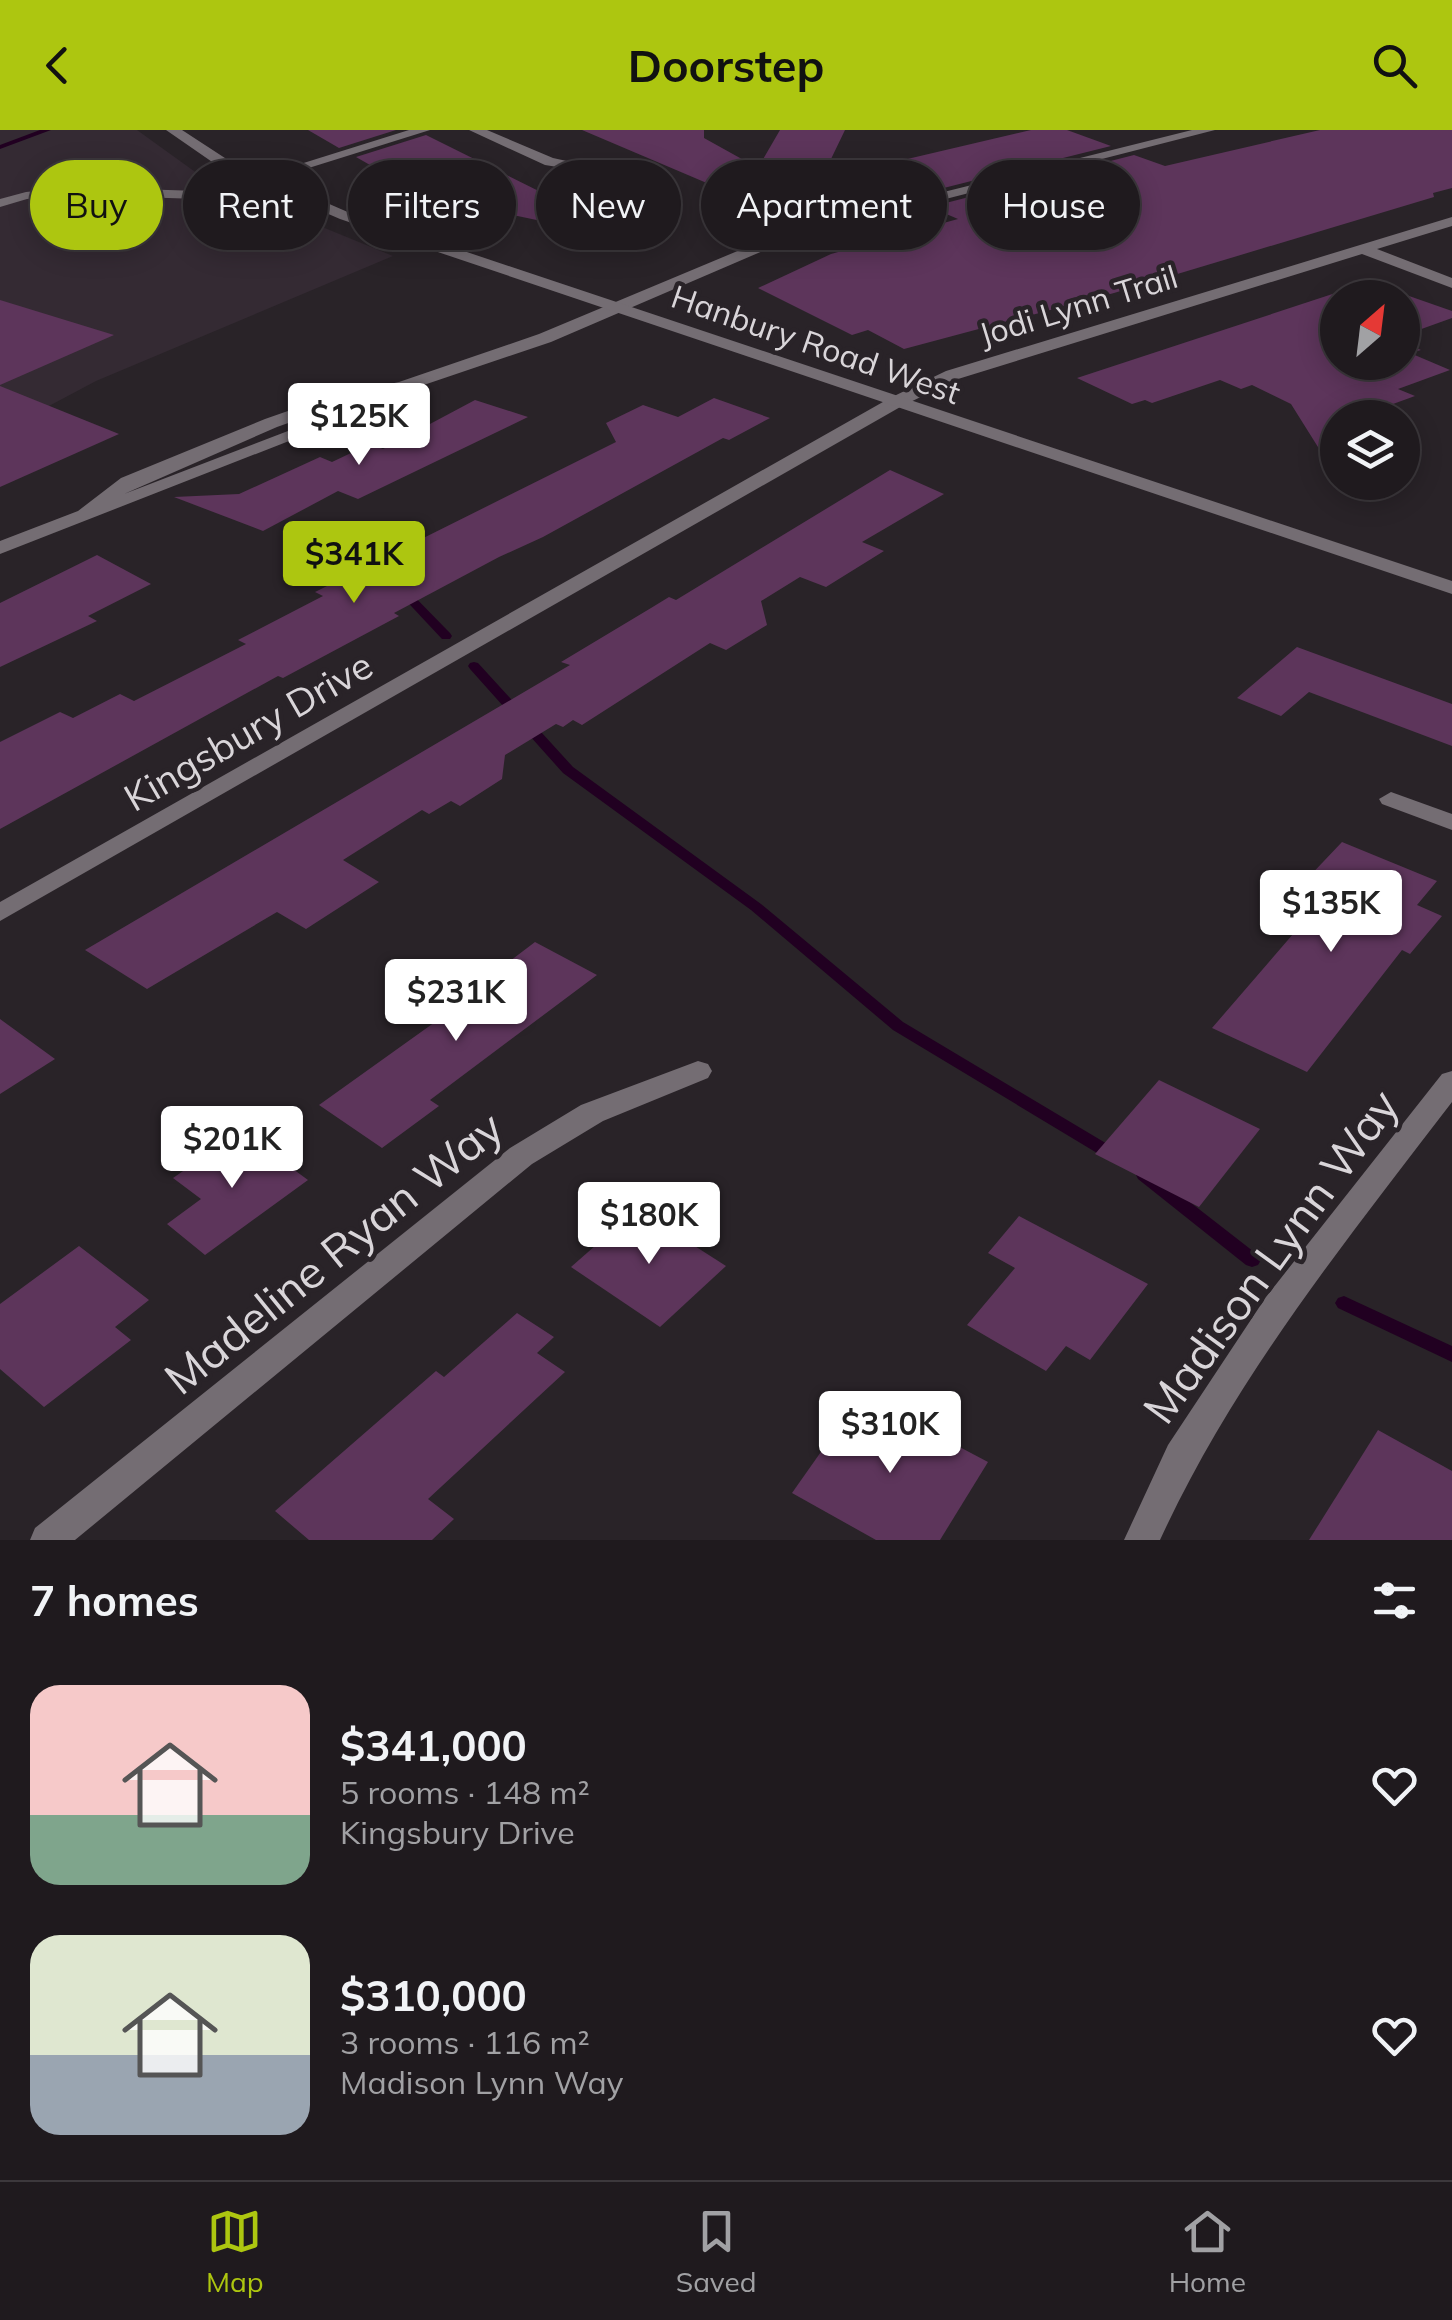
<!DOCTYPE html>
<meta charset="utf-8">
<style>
body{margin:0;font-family:Mulish,sans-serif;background:#272327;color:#f1f3f6;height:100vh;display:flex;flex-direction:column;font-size:38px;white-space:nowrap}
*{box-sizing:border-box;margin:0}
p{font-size:32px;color:#a1a1a4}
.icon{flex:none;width:55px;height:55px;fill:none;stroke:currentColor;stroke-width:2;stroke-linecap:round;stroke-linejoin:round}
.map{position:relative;height:1410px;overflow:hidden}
.drawer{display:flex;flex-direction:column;background:#1f1a1e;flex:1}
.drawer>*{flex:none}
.banner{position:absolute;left:30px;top:30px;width:1392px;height:90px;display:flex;gap:20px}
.needle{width:65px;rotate:28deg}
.controls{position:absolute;left:1320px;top:150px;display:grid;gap:20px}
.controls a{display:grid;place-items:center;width:100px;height:100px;border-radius:50%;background:#1f1a1e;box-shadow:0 5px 25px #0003,0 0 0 2px #3c383c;font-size:50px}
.price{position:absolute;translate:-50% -85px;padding:0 22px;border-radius:10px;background:#fff;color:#222;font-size:32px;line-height:65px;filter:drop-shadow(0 2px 5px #0008)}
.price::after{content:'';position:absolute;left:50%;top:60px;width:30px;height:22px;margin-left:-15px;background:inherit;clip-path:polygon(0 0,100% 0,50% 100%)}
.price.current{background:#adc610;color:#111}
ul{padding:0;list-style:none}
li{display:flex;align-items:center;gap:30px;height:250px;padding:0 30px}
li span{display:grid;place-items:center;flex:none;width:280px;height:200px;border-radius:30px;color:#555}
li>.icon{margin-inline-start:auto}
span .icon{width:120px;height:120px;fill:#fffc;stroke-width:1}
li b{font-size:42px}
h2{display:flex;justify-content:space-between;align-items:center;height:120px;padding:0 30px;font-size:42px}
.chip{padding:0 35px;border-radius:45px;background:#1f1a1e;box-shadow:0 5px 25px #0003,0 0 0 2px #3c383c;font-size:35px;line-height:90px}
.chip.current{background:#adc610;color:#111}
header{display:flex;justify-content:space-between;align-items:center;height:130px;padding:0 30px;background:#adc610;color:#111;font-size:45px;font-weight:700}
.tabs{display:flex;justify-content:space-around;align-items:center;height:140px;border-top:2px solid #3c383c;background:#1f1a1e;font-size:28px;color:#a1a1a4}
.tabs a{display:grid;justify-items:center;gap:5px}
.tabs .current{color:#adc610}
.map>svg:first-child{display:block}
</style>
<header><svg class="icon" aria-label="back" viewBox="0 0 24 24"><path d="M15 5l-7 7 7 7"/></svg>Doorstep<svg class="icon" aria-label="search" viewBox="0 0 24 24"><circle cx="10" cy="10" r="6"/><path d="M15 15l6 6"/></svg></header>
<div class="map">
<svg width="1452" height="1410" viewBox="0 0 1452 1410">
<rect width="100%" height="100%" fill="#292328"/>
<polygon fill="#342a33" points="0,0 137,0 205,49 393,126 96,251 0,302"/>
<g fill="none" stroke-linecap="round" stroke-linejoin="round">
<g fill="#210021" fill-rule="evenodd">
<polygon points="40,0 51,0 0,19 0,15"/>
<polygon points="344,408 390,444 390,448 382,448 340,413 338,411"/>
<polygon points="402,457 406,458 450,503 452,506 450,509 442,509 398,462 398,458"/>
<polygon points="474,532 478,533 573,637 761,774 903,892 1119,1021 1121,1025 1119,1029 1113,1031 1107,1029 893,900 751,780 563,643 470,539 468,536 470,533"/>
<polygon points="1144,1039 1150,1041 1258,1125 1261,1130 1258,1135 1252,1137 1246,1135 1138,1049 1136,1045 1138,1041"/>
<polygon points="1344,1166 1452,1216 1452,1232 1338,1178 1335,1173 1338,1168"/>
</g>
</g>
<g fill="#5d355b">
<polygon points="308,0 396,0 339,18"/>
<polygon points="582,0 704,0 704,8 758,38 780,0 845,0 818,56 801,62 834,81 831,86 802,93 762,76 730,88 742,68"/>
<polygon points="1031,0 1067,0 1111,16 908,67 852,42"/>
<polygon points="1320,0 1452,0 1452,58 1433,63 1434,67 1114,163 904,219 868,200 852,205 758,158 831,124 958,89 930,77 1134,25 1165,36"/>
<polygon points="426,5 593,88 589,101 466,75 408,43 391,47 356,27"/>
<polygon points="1369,152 1452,181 1452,188 1402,206 1402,168 1338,168 1338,232 1402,232 1402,212 1421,220 1410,223 1450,240 1398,259 1415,266 1371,282 1375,288 1338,288 1338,333 1328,333 1291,274 1252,255 1241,259 1220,250 1152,273 1145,270 1132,274 1077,248"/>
<polygon points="0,170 114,205 0,255"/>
<polygon points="0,256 119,304 0,357"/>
<polygon points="714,268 770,288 729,310 723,308 543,407 499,427 394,483 399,486 283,548 278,546 0,699 0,612 60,582 73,588 120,564 134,571 246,514 238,510 323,466 315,462 616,312 606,293 643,275 678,287"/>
<polygon points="475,270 528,287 358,369 338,361 263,401 174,367 239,364 320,327 332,332 370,314 383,319"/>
<polygon points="890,340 944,364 862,412 884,421 826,457 800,447 761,471 767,495 726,520 710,513 582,595 573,590 563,597 556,594 505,625 502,649 460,676 451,671 429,684 422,680 343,730 379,752 306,799 277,782 147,859 85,820 570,535 561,532 651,478 669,467 676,470"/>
<polygon points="97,425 151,454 88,486 97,491 0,537 0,473"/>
<polygon points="1297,517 1452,574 1452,616 1309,562 1281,586 1237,568"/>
<polygon points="1342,712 1437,751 1417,775 1442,786 1410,824 1402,820 1307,942 1212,898 1312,782 1286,771"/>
<polygon points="535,812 597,845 430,970 439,976 382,1018 319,975 463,872 459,870"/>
<polygon points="0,889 55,929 0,964"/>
<polygon points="1159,950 1260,999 1199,1077 1095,1024"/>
<polygon points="241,1001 308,1050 205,1125 167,1094 201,1069 173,1048"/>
<polygon points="637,1079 726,1136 660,1197 571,1137"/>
<polygon points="1019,1086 1148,1154 1090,1230 1066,1216 1046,1241 967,1195 1015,1138 988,1123"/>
<polygon points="79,1116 149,1170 115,1197 131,1210 44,1277 0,1239 0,1174"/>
<polygon points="517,1183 554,1207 537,1223 565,1242 428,1369 454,1389 432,1410 309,1410 275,1381 436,1241 444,1247"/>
<polygon points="861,1265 988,1332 940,1410 876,1410 792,1363"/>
<polygon points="1378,1300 1452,1341 1452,1410 1309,1410"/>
</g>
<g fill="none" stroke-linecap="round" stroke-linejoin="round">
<polygon fill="#746d73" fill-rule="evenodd" points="259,45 263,46 263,52 199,69 75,65 27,69 0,77 0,69 26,62 75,57 199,61"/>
<g fill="#746d73" fill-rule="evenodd">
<polygon points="409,0 430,0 264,52 252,49"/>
<polygon points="469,0 487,0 553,28 608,40 601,44 545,35"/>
<polygon points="1192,0 1215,0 793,108 551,212 409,260 339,275 277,297 124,364 348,278 363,282 0,424 0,411 78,381 121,348 265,289 328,267 399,252 539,204 783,102"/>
<polygon points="1452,87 1452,96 1377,119 1452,148 1452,158 1362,124 958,249 902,276 0,791 0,772 890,268 946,241"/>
<polygon points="1391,662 1452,684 1452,700 1382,674 1379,669"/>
<polygon points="698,931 708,934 712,941 708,948 603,991 532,1034 75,1410 30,1410 35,1398 510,1018 581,975"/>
<path d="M1452,941V972C1345,1112 1234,1249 1160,1410H1124L1168,1315L1266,1167L1442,944Z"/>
</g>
<polygon fill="#746d73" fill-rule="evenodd" points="166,0 182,0 228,30 350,83 1452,451 1452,464 340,89 218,36"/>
</g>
<g text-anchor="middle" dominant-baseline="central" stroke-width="9" stroke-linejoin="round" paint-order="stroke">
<g font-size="32" fill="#d9d5d9" stroke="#292328">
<text transform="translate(1078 175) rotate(-17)">Jodi Lynn Trail</text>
<text transform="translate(816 214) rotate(19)">Hanbury Road West</text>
</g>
<g font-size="38" fill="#d9d5d9" stroke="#292328">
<text transform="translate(248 601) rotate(-30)">Kingsbury Drive</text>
</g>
<g font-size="45" fill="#d9d5d9" stroke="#292328">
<text transform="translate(333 1122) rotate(-39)">Madeline Ryan Way</text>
<text transform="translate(1270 1126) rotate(-54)">Madison Lynn Way</text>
</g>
</g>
</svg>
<div class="controls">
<a><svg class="needle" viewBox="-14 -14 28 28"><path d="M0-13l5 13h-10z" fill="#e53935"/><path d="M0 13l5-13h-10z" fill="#a1a1a4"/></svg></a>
<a><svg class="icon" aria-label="layers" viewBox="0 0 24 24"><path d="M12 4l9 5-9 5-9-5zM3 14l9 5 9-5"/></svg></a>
</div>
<b class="price" style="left:359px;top:338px">$125K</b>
<b class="price current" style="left:354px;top:476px">$341K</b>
<b class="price" style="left:1331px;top:825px">$135K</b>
<b class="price" style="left:456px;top:914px">$231K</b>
<b class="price" style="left:232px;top:1061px">$201K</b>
<b class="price" style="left:649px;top:1137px">$180K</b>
<b class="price" style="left:890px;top:1346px">$310K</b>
<div class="banner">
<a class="chip current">Buy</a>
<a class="chip">Rent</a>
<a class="chip">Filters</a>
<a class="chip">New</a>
<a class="chip">Apartment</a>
<a class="chip">House</a>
</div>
</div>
<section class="drawer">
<h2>7 homes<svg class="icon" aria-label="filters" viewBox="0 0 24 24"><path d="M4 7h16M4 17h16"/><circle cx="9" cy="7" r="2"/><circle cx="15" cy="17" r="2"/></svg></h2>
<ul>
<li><span style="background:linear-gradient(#f6c9c9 65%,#7fa58c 0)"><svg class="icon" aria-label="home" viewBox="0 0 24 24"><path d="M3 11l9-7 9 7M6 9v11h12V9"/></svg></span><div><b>$341,000</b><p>5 rooms · 148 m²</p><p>Kingsbury Drive</p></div><svg class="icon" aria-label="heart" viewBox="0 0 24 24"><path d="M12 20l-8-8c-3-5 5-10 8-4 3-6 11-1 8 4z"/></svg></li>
<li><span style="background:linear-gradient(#dfe7d0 60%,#9aa5b1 0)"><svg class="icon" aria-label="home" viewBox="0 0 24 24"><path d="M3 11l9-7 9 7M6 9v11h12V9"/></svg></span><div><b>$310,000</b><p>3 rooms · 116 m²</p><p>Madison Lynn Way</p></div><svg class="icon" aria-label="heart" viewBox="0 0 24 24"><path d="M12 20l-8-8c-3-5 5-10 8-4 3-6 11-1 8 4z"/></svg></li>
</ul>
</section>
<nav class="tabs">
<a class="current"><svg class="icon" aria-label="map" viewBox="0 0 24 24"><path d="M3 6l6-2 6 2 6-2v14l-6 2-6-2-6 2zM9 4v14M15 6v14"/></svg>Map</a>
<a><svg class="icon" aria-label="saved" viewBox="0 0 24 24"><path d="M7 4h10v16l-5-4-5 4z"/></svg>Saved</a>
<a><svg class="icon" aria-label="home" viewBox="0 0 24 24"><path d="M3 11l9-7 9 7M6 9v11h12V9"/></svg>Home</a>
</nav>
